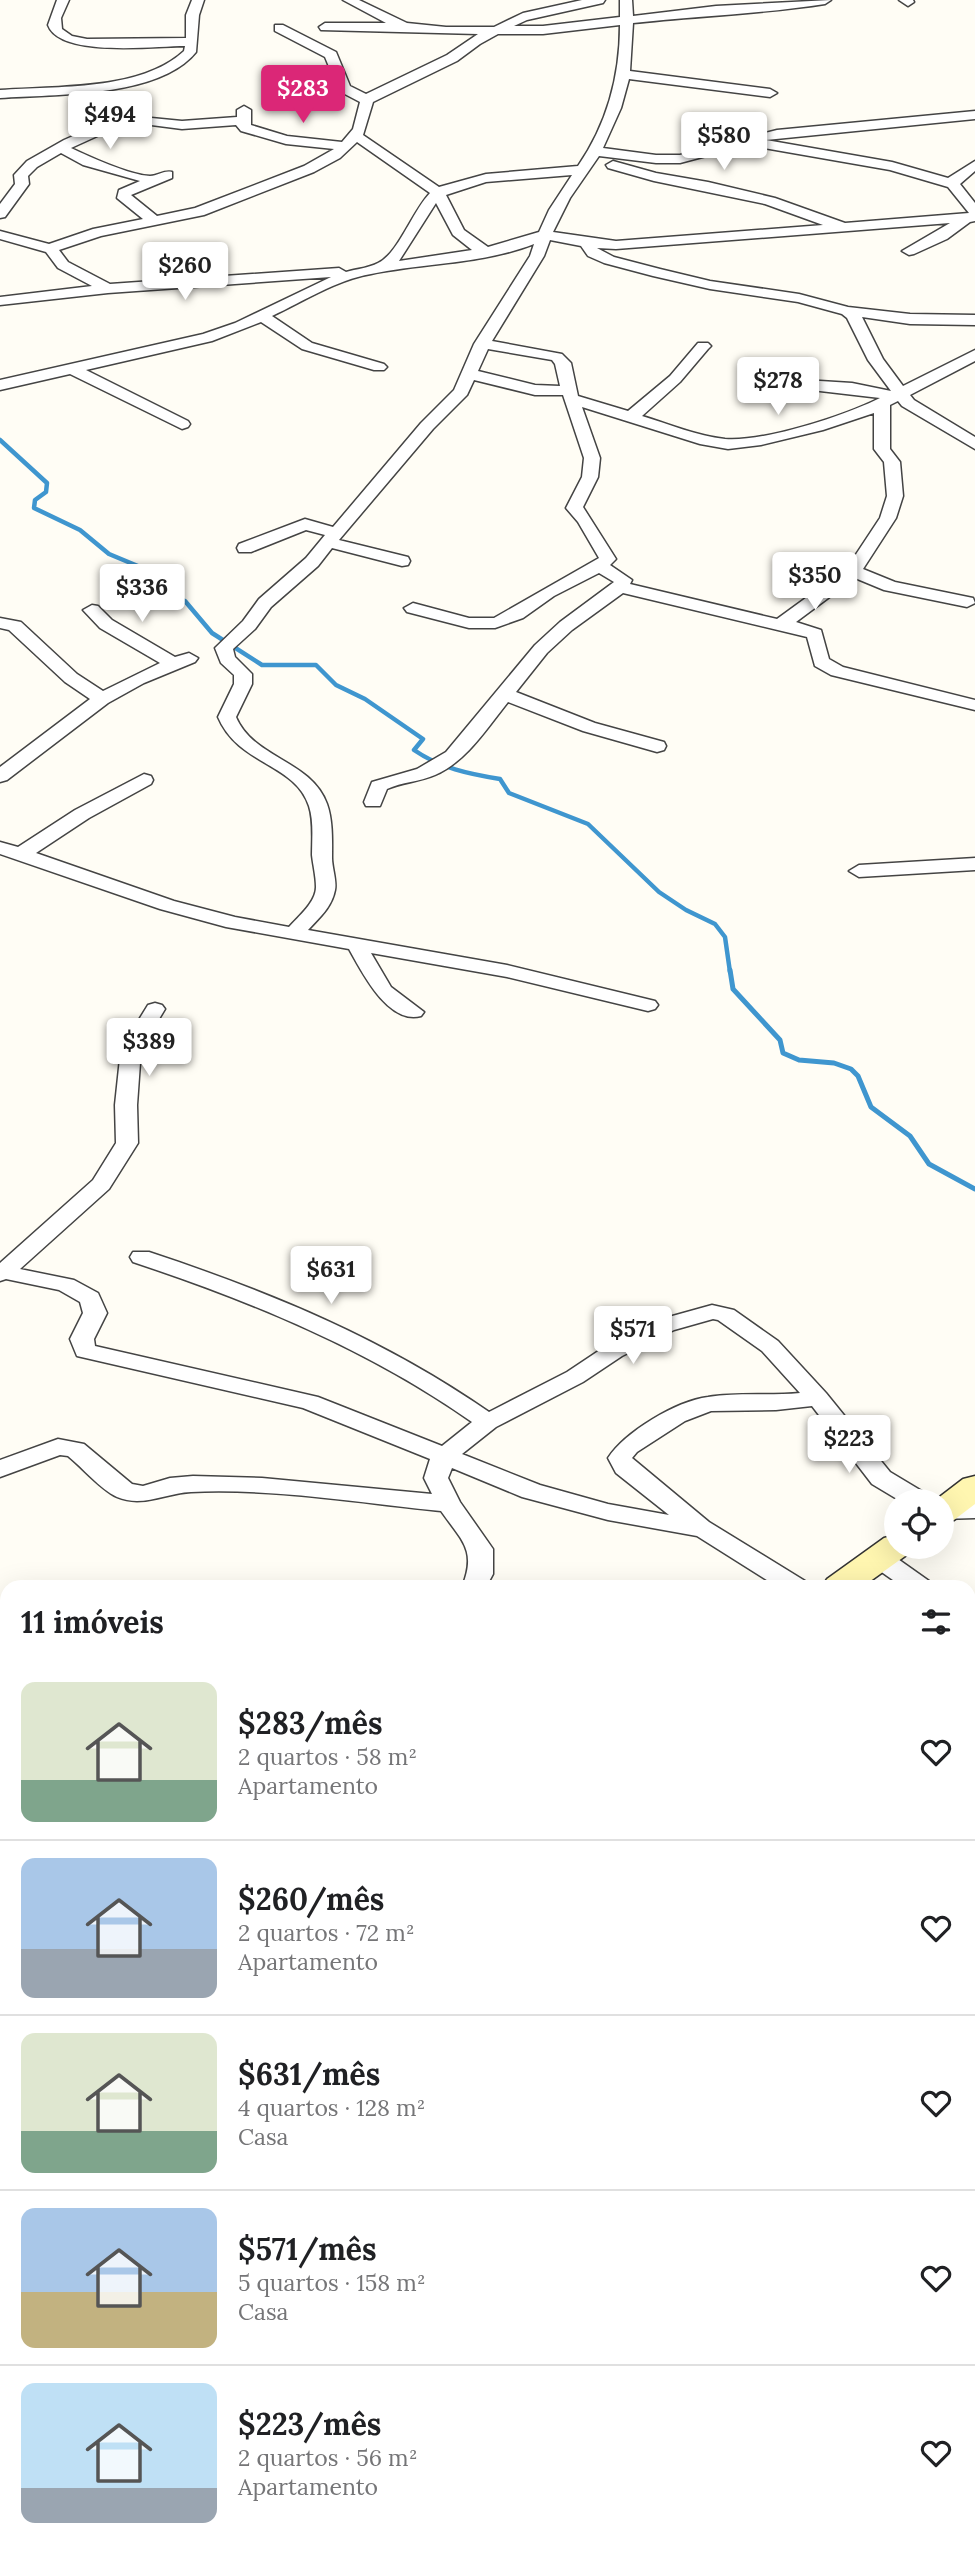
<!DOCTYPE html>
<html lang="pt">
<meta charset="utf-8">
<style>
body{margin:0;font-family:Lora,serif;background:#f2f2f2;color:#202124;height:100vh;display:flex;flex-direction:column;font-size:26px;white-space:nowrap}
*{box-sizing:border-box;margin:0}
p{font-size:23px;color:#757577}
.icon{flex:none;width:38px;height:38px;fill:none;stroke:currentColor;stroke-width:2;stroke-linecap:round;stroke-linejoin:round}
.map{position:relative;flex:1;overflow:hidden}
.drawer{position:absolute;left:0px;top:1580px;width:976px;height:975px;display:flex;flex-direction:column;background:#fff;border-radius:21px 21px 0 0;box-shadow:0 7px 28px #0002}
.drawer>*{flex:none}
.controls{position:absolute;left:884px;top:1489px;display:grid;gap:14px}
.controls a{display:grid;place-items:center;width:70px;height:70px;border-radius:50%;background:#fff;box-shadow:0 7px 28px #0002;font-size:35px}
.price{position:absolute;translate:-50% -60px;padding:0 16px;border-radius:7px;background:#fff;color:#222;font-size:23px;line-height:46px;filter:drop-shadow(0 2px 4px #0008)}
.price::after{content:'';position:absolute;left:50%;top:42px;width:21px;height:16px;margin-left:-10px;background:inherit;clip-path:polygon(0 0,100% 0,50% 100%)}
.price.on{background:#db2777;color:#fff}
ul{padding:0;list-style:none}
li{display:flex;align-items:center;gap:21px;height:175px;padding:0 21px}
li+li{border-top:2px solid #e0e0e0}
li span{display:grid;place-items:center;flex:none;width:196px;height:140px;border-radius:14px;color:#555}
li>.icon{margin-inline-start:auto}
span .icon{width:84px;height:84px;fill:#fffc;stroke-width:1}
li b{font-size:30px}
h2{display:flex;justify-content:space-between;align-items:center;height:84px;padding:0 21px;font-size:30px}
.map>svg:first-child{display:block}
</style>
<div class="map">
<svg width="975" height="2554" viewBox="0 0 975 2554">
<rect width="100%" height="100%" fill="#fffdf5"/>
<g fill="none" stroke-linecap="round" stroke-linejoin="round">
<path stroke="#3f96cf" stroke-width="4.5" d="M0,440L47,483L46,492L35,500L34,508L80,530L109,554L157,574L165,581L168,594L185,601L212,633L262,665H316L336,685L365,699L423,739L414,750C440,768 469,774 500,779L509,793L588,824L659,892L686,910L715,924L725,937L730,972"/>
<polyline stroke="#3f96cf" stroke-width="5" points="730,970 733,989 780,1040 783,1053 799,1060 834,1063 851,1069 858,1076 871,1107 910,1136 929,1164 975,1189"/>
<defs>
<g id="street">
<path d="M57,0H69L61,18L62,29L72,36L87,39L186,38V15L192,0H204L199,15L196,52C159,98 55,94 0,98V90C56,86 141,91 184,51L185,46C155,46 60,58 48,25Z"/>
<path d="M343,0H359L407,23L446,27H494L523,13L582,0H605L603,3L527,20L514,26H543L620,17V0H632L633,16L716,6L831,0L825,4C762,14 697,16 633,23L630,71L770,89L777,93L770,97L629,79L621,108L603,148L656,155H680L777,130L975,111V119L766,140L892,162L948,178L975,161V171L960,184L975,203V221L970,222L947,239L914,254L909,255L902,251L950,223L616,249L597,248L614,257L660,269L710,281L799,294L848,307L910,314L975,315V325L910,324L862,317L883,359L903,386L975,350V361L910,395L914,400L975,437V449L902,406L898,401L890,405V449L900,462L903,496L896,518L863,569L895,582L973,598L975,603L967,607L884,590L855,578L796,622L821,630L829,659L843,667L975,700V710L831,675L815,666L807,637L623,593L572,630L547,653L516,692L595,723L664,742L666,746L664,750L657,752L583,731L508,702C487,728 467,761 435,775C419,782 402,782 387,789L380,806H366L364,802L372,782L417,769L446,752L535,645L560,622L614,582L599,573L554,596L523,618L495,628H469L407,612L404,608L413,603L469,618H494L599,558L578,522L566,508L582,477L584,458L563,395H535L474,380L467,395L433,429L339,540L408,557L410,561L408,565L402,566L332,548L318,566L271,607L255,629L233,649L235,657L252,674V684L236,717C254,759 311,760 327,804C333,821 332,841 332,858C332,868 337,881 335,890C332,907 319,918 308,930L507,965L655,1001L658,1005L655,1009L648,1011L507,977L371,953L391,987L424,1012L421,1016C388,1025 362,972 349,949L226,927L160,909L0,854V842L18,847L75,810L144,774L151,776L153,780L151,784L89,818L36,853L174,901L235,917L289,927C299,916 316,902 316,887C316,876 313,865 312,855C312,839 314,821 309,806C295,763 238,765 218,717L234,684V675L221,663L215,648L243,621L259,599L306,558L325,535L306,530L251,552H239L237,548L239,544L305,519L333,527L421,423L454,390L474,344L530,256L534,244C483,264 424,263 371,274C336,280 304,301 272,316L312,343L384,364L387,367L384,370H374L302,349L261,322L212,341L86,370L188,421L190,424L188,427L182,429L70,374L0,390V380L203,334L235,323L331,277L108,293L0,305V297L92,286L58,268L46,252L0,239V231L49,244L93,229L143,219L117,198L119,190L140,181L83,165L61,153L37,167L28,176L29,184L5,217L0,218V204L15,184L14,175L27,161L64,140L121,115L182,121L237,117V110L244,106L251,110V125L287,136L342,142L353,129L360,102L339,91L325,57L275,31V25H283L336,52L350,86L366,94L447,55L478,34L321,30L319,27L325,23H386ZM620,25C620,76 607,124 578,166L486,174L439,187L363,135L373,102L457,61L480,44L498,34H543ZM128,122L182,129L236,125L241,131L286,144L334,149L304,166L195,208L157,216L131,195L172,178V172C163,170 158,176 150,176C130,175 90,157 71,148ZM357,142L430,193C412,212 398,254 378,263C369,268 356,269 346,272L339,268L110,284L68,262L59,250L101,236L204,215L314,172L340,158ZM759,142V147L764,148L890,170L948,187L969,213L845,223L775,198L708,182L656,173L613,161L606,165L608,168L654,181L765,204L823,225L616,241L553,232L570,198L599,156L656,163H680ZM572,175L549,210L539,232L488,247L464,230L446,195L486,182ZM436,203L453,235L472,250L399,261ZM550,240L581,246L588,256L604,263L653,276L710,289L798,302L842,314L847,318L868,360L891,391L852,383L772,378L769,381L777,386L880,398C844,416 764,442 725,439C697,436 669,424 642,416L680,382L708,349L711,346L708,343H698L670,376L628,411L578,396L571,363L562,354L492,341L544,256ZM488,349L552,360L555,364L560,386L535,385L478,371ZM582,407L700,444L728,449L761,445L823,430L874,413V449L884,462L887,496L880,518L847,568L777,619L630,584L632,580L610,565L616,559L583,507L598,477L600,458Z"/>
<polygon points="899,0 913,0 914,2 908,6"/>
<polygon points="92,605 98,606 112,620 175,657 189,653 198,658 195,662 144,683 108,703 7,780 0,782 0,767 90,699 65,682 9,630 0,628 0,618 21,622 77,674 103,691 160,663 100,628 83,610"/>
<polygon points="975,858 975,870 859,877 849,871 859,865"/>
<path d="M155,1003L162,1005L165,1009L141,1049L137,1105L138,1143L109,1189L20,1269L74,1280L98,1293L107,1313L94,1339L95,1346L318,1397L442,1446L472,1422C368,1349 253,1302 133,1262L130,1257L133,1252H149C270,1292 384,1339 489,1412L567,1372L606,1346L658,1320L712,1305L734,1310L778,1341L826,1393L890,1472L930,1496L933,1502H902L872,1484L812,1406L776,1410L711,1411L685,1421L637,1452L632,1458L709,1522L805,1581L808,1587H778L697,1536L608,1520L522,1497L452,1468L448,1478L460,1502L493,1549V1574L486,1587H462C477,1550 462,1541 441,1511C360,1503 272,1488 191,1492C166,1493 142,1508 117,1497C100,1489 83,1468 68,1456L60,1455L0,1477V1460L58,1439L84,1444L132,1484L143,1486L170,1478L193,1476L262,1478L432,1494L424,1478L430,1459L303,1408L77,1356L70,1339L83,1313L80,1302L59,1290L6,1279L0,1281V1263L93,1180L116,1143L115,1105L121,1049L148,1005ZM713,1319L718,1320L762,1351L800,1393C769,1396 738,1392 708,1397C676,1401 625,1432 608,1458L616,1473L669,1515L608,1504L540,1485L462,1454L496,1427L583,1382L622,1356L674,1330Z"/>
<polygon points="975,1502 975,1518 942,1519 942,1503"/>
<polygon points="879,1550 888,1552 929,1581 932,1587 903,1587 870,1564 866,1558 870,1552"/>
<polygon points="970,1615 975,1617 975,1638 970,1636"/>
<polygon points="0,1703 7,1705 7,1729 0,1727"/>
<polygon points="975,1829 975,1849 970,1850 970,1830"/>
<rect x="970" y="1933" width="5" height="20"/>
<polygon points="0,2127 7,2128 7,2152 0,2151"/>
<polygon points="970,2138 975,2140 975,2185 970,2183"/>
<polygon points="970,2225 975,2226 975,2250 970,2249"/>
</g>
<g id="secondary">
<polygon points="975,1476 975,1504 954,1520 942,1523 942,1502 933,1502 963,1479"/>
<polygon points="896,1535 896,1547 913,1547 908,1554 862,1587 822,1587 827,1579 884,1538"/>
<polygon points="7,2061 7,2094 0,2097 0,2064"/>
</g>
</defs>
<use href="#street" stroke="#444" stroke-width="3"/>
<use href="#secondary" stroke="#333" stroke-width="3"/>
<use href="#street" fill="#fff" fill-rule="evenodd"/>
<use href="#secondary" fill="#fff6b0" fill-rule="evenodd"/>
</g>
</svg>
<div class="controls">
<a><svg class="icon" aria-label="locate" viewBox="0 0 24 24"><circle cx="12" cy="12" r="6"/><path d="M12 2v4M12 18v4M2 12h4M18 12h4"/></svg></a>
</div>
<b class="price on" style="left:303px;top:125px">$283</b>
<b class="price" style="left:110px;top:151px">$494</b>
<b class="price" style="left:724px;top:172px">$580</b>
<b class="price" style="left:185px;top:302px">$260</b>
<b class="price" style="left:778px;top:417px">$278</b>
<b class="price" style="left:815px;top:612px">$350</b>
<b class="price" style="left:142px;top:624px">$336</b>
<b class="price" style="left:149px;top:1078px">$389</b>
<b class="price" style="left:331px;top:1306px">$631</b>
<b class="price" style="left:633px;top:1366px">$571</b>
<b class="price" style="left:849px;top:1475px">$223</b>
<section class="drawer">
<h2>11 imóveis<svg class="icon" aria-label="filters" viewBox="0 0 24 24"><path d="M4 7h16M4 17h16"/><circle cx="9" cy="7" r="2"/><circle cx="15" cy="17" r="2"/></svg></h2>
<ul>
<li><span style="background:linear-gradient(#dfe7d0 70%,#7fa58c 0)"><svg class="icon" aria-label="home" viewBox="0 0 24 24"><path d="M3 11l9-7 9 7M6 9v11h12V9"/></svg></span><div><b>$283/mês</b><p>2 quartos · 58 m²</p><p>Apartamento</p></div><svg class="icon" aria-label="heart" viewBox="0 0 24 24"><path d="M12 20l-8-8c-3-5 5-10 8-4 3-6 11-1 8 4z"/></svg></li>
<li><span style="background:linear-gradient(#a9c7e8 65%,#9aa5b1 0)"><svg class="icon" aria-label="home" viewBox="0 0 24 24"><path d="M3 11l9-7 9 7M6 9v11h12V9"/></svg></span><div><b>$260/mês</b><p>2 quartos · 72 m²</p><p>Apartamento</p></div><svg class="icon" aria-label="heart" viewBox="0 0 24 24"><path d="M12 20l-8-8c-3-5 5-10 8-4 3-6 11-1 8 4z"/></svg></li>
<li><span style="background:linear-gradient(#dfe7d0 70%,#7fa58c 0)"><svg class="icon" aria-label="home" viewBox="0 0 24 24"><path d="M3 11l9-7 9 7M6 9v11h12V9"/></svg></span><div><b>$631/mês</b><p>4 quartos · 128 m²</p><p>Casa</p></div><svg class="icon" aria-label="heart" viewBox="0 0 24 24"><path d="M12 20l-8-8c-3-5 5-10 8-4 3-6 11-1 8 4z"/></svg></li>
<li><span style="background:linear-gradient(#a9c7e8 60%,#c2b280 0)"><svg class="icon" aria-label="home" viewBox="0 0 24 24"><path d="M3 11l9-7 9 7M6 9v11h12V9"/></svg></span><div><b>$571/mês</b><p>5 quartos · 158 m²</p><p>Casa</p></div><svg class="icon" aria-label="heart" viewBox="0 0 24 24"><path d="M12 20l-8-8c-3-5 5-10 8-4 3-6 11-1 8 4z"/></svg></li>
<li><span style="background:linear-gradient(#bfe0f5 75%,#9aa5b1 0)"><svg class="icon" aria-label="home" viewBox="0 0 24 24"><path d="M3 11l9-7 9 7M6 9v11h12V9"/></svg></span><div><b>$223/mês</b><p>2 quartos · 56 m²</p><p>Apartamento</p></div><svg class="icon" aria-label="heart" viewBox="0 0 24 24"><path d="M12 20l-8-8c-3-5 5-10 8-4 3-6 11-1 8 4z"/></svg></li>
</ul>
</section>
</div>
